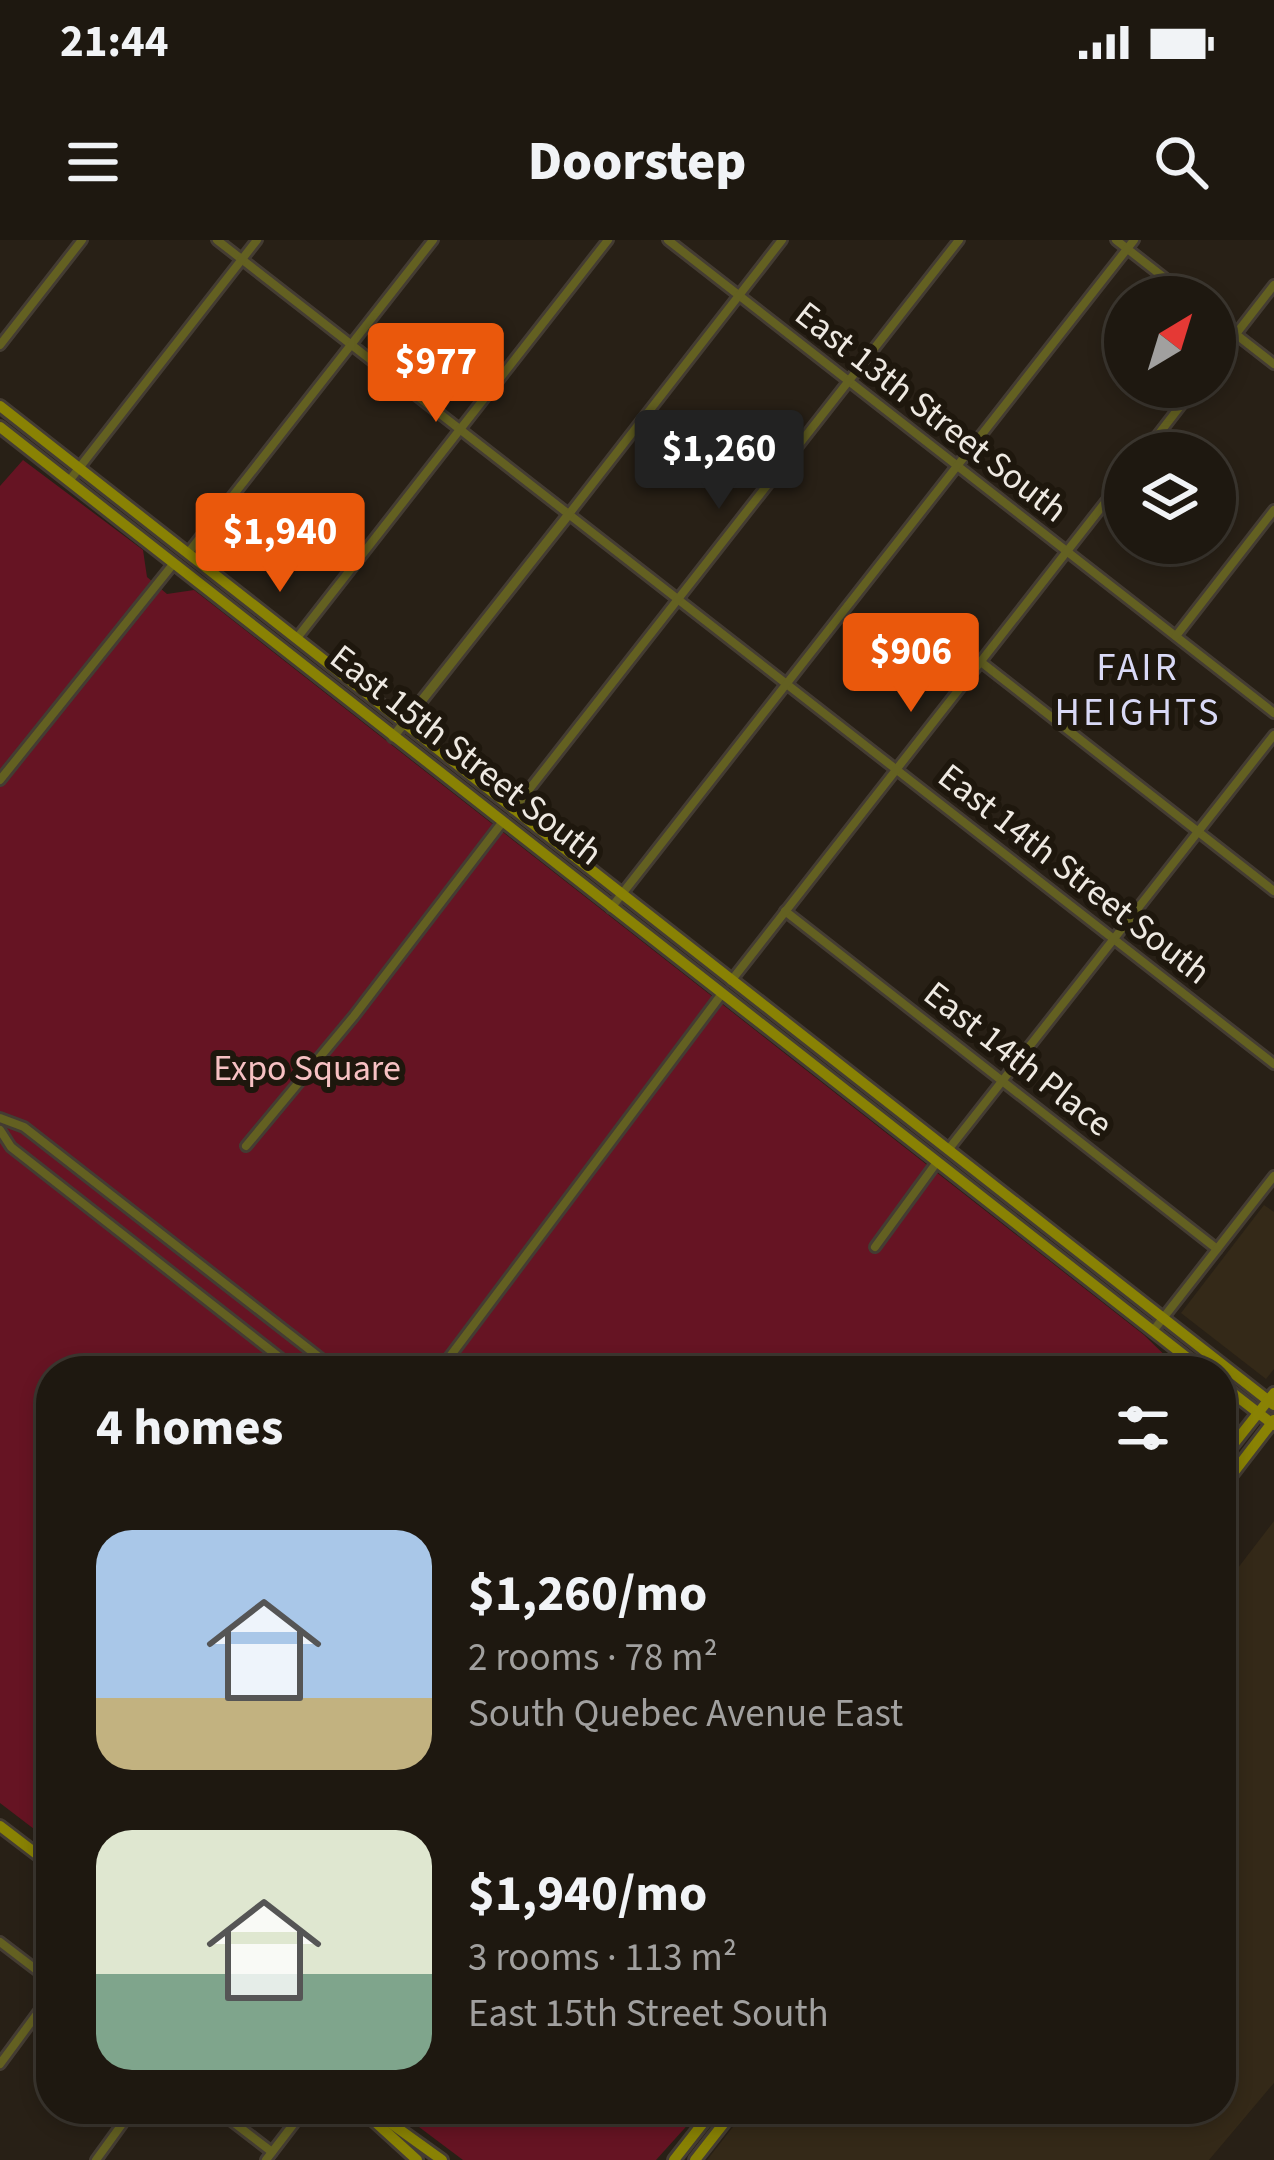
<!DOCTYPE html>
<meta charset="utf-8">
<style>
body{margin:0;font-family:"Source Sans 3",sans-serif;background:#2b251e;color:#f1f3f6;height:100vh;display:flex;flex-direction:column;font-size:45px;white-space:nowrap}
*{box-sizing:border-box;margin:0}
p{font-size:39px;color:#a1a09f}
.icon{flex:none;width:66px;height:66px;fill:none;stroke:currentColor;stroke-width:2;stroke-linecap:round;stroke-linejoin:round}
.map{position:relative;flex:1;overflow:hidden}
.drawer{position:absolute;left:36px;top:1116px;width:1200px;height:768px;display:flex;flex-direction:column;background:#1e1810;border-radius:48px;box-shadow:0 6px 18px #0003,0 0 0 3px #3c3730}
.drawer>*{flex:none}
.needle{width:78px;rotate:38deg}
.buttons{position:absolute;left:1104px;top:36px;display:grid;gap:24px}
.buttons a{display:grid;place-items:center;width:132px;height:132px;border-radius:50%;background:#1e1810;box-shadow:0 6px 18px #0003,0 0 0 3px #3c3730;font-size:60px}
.price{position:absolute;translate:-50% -102px;padding:0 27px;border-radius:12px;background:#ea580c;color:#fff;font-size:39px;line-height:78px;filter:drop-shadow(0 3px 6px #0008)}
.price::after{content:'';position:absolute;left:50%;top:72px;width:36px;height:27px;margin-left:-18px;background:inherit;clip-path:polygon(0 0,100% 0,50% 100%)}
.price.selected{background:#222;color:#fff}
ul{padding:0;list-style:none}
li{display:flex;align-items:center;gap:36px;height:300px;padding:0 60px}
li span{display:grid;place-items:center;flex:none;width:336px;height:240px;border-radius:36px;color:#555}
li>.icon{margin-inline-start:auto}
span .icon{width:144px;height:144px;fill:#fffc;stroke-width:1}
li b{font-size:51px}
h2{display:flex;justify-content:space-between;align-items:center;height:144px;padding:0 60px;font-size:51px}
.status{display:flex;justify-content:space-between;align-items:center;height:84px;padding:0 60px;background:#1e1810;direction:ltr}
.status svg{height:33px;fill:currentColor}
header{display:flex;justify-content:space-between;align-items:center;height:156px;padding:0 60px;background:#1e1810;font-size:54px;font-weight:800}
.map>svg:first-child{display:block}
</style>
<div class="status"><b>21:44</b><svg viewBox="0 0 49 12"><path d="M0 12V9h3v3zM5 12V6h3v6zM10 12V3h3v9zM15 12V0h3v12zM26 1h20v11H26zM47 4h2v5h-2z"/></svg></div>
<header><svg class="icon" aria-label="menu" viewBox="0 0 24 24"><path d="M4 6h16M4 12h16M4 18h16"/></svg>Doorstep<svg class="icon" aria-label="search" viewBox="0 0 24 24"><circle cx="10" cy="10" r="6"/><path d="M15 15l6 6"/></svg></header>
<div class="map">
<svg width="1274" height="1920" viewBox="0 0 1274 1920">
<rect width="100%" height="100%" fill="#282016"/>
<g fill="#342918">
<polygon points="1264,965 1274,972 1274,1129 1266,1139 1181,1073"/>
<polygon points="1274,1281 1274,1843 1209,1920 707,1920 747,1869 1221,1869 1221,1350"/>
</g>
<g fill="#661423">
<polygon points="23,220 143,310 147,337 167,354 194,350 1144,1095 1181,1131 51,1131 51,1602 0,1563 0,246"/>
<polygon points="395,1869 702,1869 656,1920 463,1920"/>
</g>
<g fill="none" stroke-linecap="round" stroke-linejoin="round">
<defs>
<g id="minor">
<polyline points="217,0 1274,824"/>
<polyline points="668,0 1274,473"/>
<polyline points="1116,0 1189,57"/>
<polyline points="1215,78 1274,124"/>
<polyline points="0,105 82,0"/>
<polyline points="1215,121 1274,45"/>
<polyline points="1144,213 1195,147"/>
<polyline points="69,241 257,0"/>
<polyline points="569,274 782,0"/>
<polyline points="188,313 433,0"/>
<polyline points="1176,396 1274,270"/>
<polyline points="297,398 608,0"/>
<polyline points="981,422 1274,651"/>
<polyline points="0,540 174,323"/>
<polyline points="513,570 959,0"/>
<polyline points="611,668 1134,0"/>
<polyline points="785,671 1217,1009"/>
<polyline points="731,741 1125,237"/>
<polyline points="0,878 24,887 337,1131"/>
<polyline points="0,890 11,907 297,1131"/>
<polyline points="246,906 354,776 501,584"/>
<polyline points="948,910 1274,495"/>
<polyline points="875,1007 937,922"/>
<polyline points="1153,1091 1274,936"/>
<polyline points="439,1131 721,755"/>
<polyline points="0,1702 51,1741"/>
<polyline points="0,1824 51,1755"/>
<polyline points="216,1869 272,1912"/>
<polyline points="96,1920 133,1869"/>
<polyline points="266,1920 305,1869"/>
</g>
<polyline id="tertiary" points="393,497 569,274"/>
<g id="secondary">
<polyline points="0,166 1274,1165"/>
<polyline points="0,187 1204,1131"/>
<polyline points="1221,1144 1274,1185"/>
<polyline points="1221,1220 1274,1153"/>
<polyline points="1221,1249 1274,1180"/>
<polyline points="0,1586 51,1625"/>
<polyline points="361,1869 417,1920"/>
<polyline points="371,1869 442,1920"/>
<polyline points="674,1920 714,1869"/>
<polyline points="695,1920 735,1869"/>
</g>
</defs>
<use href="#minor" stroke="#443c33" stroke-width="14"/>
<use href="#tertiary" stroke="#443c33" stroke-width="15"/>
<use href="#secondary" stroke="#443c33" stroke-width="16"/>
<use href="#minor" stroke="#636021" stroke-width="8"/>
<use href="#tertiary" stroke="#636021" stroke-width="9"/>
<use href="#secondary" stroke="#898204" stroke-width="10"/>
</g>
<g text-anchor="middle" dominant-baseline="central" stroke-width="12" stroke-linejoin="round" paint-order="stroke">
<g font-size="36" fill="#eee9e2" stroke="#1e170d">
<text transform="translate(931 172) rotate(38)">East 13th Street South</text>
<text transform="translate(466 515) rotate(38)">East 15th Street South</text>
<text transform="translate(1074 634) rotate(38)">East 14th Street South</text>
<text transform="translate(1018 819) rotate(38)">East 14th Place</text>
</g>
<g font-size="36" fill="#f7c1c3" stroke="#1e170d">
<text x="307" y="828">Expo Square</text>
</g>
<g font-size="39" letter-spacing="3" fill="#d9d9f6" stroke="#1e170d">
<text x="1138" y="428">FAIR<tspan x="1138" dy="45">HEIGHTS</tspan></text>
</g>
</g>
</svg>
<div class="buttons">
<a><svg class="needle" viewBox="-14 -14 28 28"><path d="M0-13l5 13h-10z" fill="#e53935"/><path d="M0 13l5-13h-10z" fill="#a1a09f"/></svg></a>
<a><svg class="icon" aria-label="layers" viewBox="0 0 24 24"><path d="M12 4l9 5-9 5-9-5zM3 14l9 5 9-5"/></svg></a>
</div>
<b class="price" style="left:436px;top:185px">$977</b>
<b class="price selected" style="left:719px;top:272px">$1,260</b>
<b class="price" style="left:280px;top:355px">$1,940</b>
<b class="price" style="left:911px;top:475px">$906</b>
<section class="drawer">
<h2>4 homes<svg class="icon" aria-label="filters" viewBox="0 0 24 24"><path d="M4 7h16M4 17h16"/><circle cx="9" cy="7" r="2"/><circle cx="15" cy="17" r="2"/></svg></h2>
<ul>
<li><span style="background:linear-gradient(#a9c7e8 70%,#c2b280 0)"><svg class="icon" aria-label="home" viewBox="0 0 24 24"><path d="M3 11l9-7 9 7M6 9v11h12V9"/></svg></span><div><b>$1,260/mo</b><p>2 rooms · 78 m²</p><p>South Quebec Avenue East</p></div></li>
<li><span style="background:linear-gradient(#dfe7d0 60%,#7fa58c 0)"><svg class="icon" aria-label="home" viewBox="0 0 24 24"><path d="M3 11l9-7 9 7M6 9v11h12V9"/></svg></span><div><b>$1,940/mo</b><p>3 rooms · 113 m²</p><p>East 15th Street South</p></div></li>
</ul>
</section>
</div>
